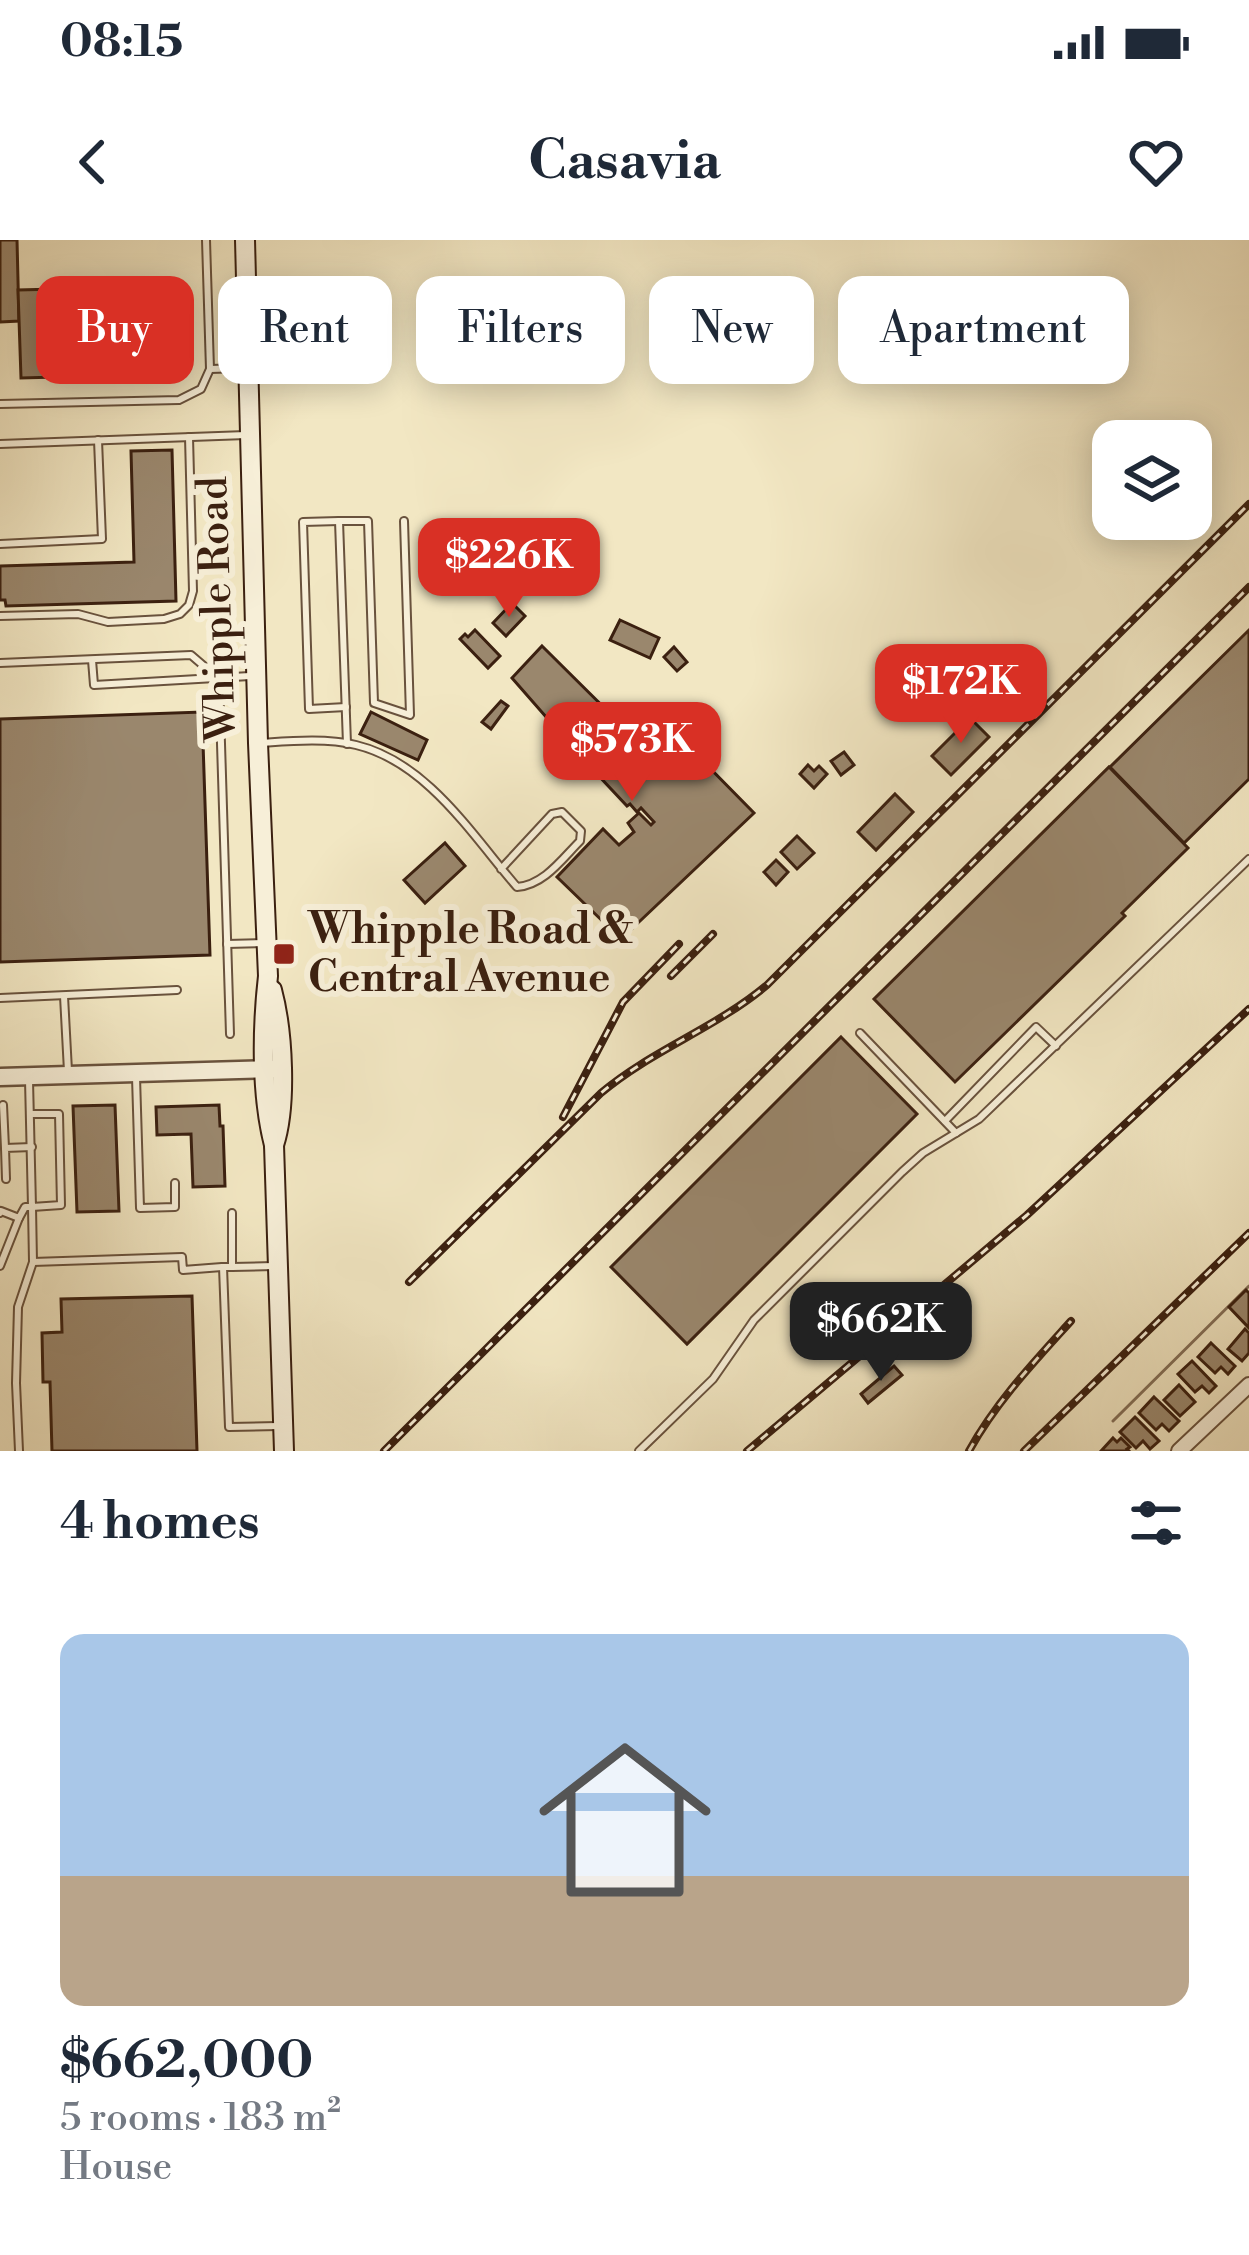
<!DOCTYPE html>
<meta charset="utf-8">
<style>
body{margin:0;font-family:"Libre Bodoni",serif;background:#f2f2f3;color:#1f2937;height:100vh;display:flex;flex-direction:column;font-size:45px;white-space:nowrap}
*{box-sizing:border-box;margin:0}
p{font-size:39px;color:#747a83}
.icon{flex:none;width:66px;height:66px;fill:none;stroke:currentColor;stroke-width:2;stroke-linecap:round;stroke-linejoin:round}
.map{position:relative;height:1211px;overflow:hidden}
.sheet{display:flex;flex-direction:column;background:#fff;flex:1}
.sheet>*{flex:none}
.banner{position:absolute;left:36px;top:36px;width:1179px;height:108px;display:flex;gap:24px}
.controls{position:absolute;left:1092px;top:180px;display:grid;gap:24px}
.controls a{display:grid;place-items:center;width:120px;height:120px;border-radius:24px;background:#fff;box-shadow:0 6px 30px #0003;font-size:60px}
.price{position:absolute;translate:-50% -102px;padding:0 27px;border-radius:24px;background:#d93025;color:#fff;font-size:39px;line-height:78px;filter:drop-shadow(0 3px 6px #0008)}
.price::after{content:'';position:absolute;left:50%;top:72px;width:36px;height:27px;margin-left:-18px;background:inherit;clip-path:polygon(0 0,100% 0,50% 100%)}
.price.selected{background:#222;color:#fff}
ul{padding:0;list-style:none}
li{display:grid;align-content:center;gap:24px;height:636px;padding:0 60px}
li+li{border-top:3px solid #e0e1e3}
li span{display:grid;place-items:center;height:372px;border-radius:24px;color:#555}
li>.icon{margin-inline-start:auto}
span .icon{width:216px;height:216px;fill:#fffc;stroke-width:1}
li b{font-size:51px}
h2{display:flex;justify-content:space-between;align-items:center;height:144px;padding:0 60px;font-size:51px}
.pill{padding:0 42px;border-radius:24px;background:#fff;box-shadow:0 6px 30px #0003;font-size:42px;line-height:108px}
.pill.selected{background:#d93025;color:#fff}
.status{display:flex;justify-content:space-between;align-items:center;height:84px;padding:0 60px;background:#fff;direction:ltr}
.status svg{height:33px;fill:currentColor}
header{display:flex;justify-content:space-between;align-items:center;height:156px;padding:0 60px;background:#fff;font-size:54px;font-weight:700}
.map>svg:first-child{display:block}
</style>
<div class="status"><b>08:15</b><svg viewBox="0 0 49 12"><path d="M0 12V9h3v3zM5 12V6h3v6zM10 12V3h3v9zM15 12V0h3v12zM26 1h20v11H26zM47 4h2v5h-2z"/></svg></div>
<header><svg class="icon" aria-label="back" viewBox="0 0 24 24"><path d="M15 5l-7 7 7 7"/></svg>Casavia<svg class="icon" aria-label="heart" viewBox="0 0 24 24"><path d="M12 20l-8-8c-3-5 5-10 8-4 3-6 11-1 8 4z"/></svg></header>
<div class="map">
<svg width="1249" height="1211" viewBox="0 0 1249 1211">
<rect width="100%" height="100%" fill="#f2e7c3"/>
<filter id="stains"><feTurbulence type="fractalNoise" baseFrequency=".00167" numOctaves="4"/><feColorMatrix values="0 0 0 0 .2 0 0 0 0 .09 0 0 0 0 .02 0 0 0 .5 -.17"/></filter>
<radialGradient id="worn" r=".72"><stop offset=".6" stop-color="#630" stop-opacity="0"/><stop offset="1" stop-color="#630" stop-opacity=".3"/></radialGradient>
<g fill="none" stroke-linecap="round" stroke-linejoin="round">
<polyline stroke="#846f57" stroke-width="3" points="1113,1181 1249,1046"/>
</g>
<g fill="#9a876d" stroke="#3b2010" stroke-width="3">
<polygon points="0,0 17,0 19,81 0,82"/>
<polygon points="177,46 179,115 170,115 170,134 21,138 18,50"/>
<polygon points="172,210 176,361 6,366 5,360 0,360 0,326 134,322 131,211"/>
<polygon points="512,363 525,376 506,396 493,383"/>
<polygon points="620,380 659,398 650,418 610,400"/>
<polygon points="475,390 500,416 488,428 460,399 465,394 468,397"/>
<polygon points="1249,390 1249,539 1184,603 1110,527"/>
<polygon points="542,406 673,536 695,513 754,573 621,699 557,637 603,589 619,605 634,592 628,583 639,573 651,585 654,582 641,568 637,572 630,564 627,566 597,534 602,529 596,522 591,527 582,518 586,512 574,499 568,505 563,500 560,503 549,492 554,486 512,438"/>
<polygon points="674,407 687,422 677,431 664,417"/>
<polygon points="501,461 508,466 491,489 482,482"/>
<polygon points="202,472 210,715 0,722 0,479"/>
<polygon points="371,472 427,500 418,520 360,494"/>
<polygon points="970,478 989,497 951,535 932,516"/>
<polygon points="557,505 577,524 565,536 546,517"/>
<polygon points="844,512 854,525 841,535 831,521"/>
<polygon points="808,525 814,531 819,526 827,534 814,548 800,534"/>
<polygon points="1109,527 1188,608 1122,673 1125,676 955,842 874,759"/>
<polygon points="895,554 913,572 876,610 858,592"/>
<polygon points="797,596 814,613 797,629 781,612"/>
<polygon points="445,603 465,626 425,663 404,640"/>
<polygon points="776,620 788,632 776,645 764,632"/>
<polygon points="841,797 917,874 687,1104 611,1027"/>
<polygon points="115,865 119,971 77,972 73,866"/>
<polygon points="219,865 220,886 223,886 225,946 193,947 191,894 157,895 156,867"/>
<polygon points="1246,1050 1249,1053 1249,1088 1229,1067"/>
<polygon points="192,1056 197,1211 52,1211 50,1142 43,1142 42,1093 62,1092 61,1059"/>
<polygon points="1245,1089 1249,1093 1249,1113 1242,1121 1228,1109"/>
<polygon points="1211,1103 1235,1126 1228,1134 1221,1127 1215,1133 1198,1117"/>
<polygon points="1192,1121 1216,1146 1209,1153 1202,1146 1195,1152 1178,1134"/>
<polygon points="894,1126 902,1135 868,1163 861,1154"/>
<polygon points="1179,1145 1195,1162 1180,1176 1164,1160"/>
<polygon points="1154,1157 1179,1181 1169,1191 1162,1184 1156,1190 1139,1173"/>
<polygon points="1135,1177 1159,1201 1150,1209 1143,1201 1136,1208 1120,1192"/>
<polygon points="1113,1198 1117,1202 1121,1198 1130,1207 1127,1209 1129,1211 1101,1211"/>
</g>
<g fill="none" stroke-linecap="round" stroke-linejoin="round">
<defs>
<g id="service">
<polyline points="210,129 243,128"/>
<polyline points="0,164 179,160 201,149 210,129 206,0"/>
<polyline points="0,204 246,195"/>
<polyline points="339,281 303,282 309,469 346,467"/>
<polyline points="0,304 102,299 98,200"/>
<polyline points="0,376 78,374 108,382 164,379 180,374 189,365 193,351 189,197"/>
<polyline points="92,420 94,445 250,436"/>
<polyline points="0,423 191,415 219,439 230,794"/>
<path d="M262,503C292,501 326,498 356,505C427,522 472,595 517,647C544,645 562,619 580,601L581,591L562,572L552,574L501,629"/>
<polyline points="347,504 339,281 368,281 374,463 410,475 404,281"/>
<polyline points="227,704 266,703"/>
<polyline points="64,756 68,831"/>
<polyline points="0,758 177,750"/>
<polyline points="860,793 956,893"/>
<polyline points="136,837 140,968 175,967 175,943"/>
<polyline points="29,840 32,967 61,965 59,874 30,874"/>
<polyline points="3,865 5,908"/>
<polyline points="945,881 1036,787 1056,806"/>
<polyline points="6,939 5,908 32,907"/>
<polyline points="0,973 1,971 19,978 25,967 32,967"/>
<polyline points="232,973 232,1027 274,1026"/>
<polyline points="33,1022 182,1017 183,1030 222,1027"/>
<polyline points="0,1026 19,978"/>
<polyline points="232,1027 223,1027 229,1187 278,1186"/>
<polyline points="19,1211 16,1143 18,1067 33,1022 32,967"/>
<polyline points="639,1211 713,1139 754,1080 902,932 923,913 979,879 1249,619"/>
</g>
<polyline id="minor" points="1179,1211 1249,1145"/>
<polyline id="tertiary" points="0,837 275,829"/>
<g id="secondary">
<path d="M245,0L258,503L268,736C262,789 261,854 274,905L284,1211"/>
<path d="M272,750C283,791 287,865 274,905"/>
</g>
</defs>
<use href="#service" stroke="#69523d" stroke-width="10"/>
<use href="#minor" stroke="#69523d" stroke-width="18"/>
<use href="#tertiary" stroke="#69523d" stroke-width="21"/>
<use href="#secondary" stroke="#3b2010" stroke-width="22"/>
<use href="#service" stroke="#f7efd8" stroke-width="6"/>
<use href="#minor" stroke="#f7efd8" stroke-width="14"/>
<use href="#tertiary" stroke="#f7efd8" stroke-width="16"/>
<use href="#secondary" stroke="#f7efd8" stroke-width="18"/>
<defs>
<g id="rail">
<polyline points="671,736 713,694"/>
<polyline points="563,877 623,762 679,704"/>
<path d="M409,1042L601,853C652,810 716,788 767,745L1249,264"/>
<polyline points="384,1211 1249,347"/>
<polyline points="747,1211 1027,975 1249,769"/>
<path d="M969,1211C996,1162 1034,1122 1071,1081"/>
<polyline points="1024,1211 1249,993"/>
</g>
</defs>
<use href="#rail" stroke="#3b2010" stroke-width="8"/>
<use href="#rail" stroke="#f7efd8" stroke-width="3" stroke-dasharray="9" stroke-linecap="butt"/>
</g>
<rect fill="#8f2418" stroke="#f7efd8" stroke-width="4.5" x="272" y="702" width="24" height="24" rx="6"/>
<g text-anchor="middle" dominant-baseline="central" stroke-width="12" stroke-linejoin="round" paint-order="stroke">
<g font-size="42" fill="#3b2010" stroke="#f7efd8">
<text transform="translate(218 369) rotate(-92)">Whipple Road</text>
</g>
<g font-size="42" font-weight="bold" fill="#3b2010" stroke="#f7efd8" text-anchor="start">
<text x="308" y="690">Whipple Road &amp;<tspan x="308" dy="48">Central Avenue</tspan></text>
</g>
</g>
<rect width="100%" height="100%" filter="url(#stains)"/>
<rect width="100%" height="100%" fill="url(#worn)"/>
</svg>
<div class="controls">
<a><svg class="icon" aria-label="layers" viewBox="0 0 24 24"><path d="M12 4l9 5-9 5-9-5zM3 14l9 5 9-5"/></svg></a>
</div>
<b class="price" style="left:509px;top:380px">$226K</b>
<b class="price" style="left:961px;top:506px">$172K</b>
<b class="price" style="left:632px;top:564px">$573K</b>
<b class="price selected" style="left:881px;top:1144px">$662K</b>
<div class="banner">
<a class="pill selected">Buy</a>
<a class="pill">Rent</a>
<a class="pill">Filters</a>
<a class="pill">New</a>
<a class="pill">Apartment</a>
</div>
</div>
<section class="sheet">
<h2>4 homes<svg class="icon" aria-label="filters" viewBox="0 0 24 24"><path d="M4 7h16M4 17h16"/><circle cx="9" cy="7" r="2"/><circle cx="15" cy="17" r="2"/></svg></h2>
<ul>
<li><span style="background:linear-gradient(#a9c7e8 65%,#b9a48a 0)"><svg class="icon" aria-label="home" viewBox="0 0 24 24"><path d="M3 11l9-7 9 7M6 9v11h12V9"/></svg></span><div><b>$662,000</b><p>5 rooms · 183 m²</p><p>House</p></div></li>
</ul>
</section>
